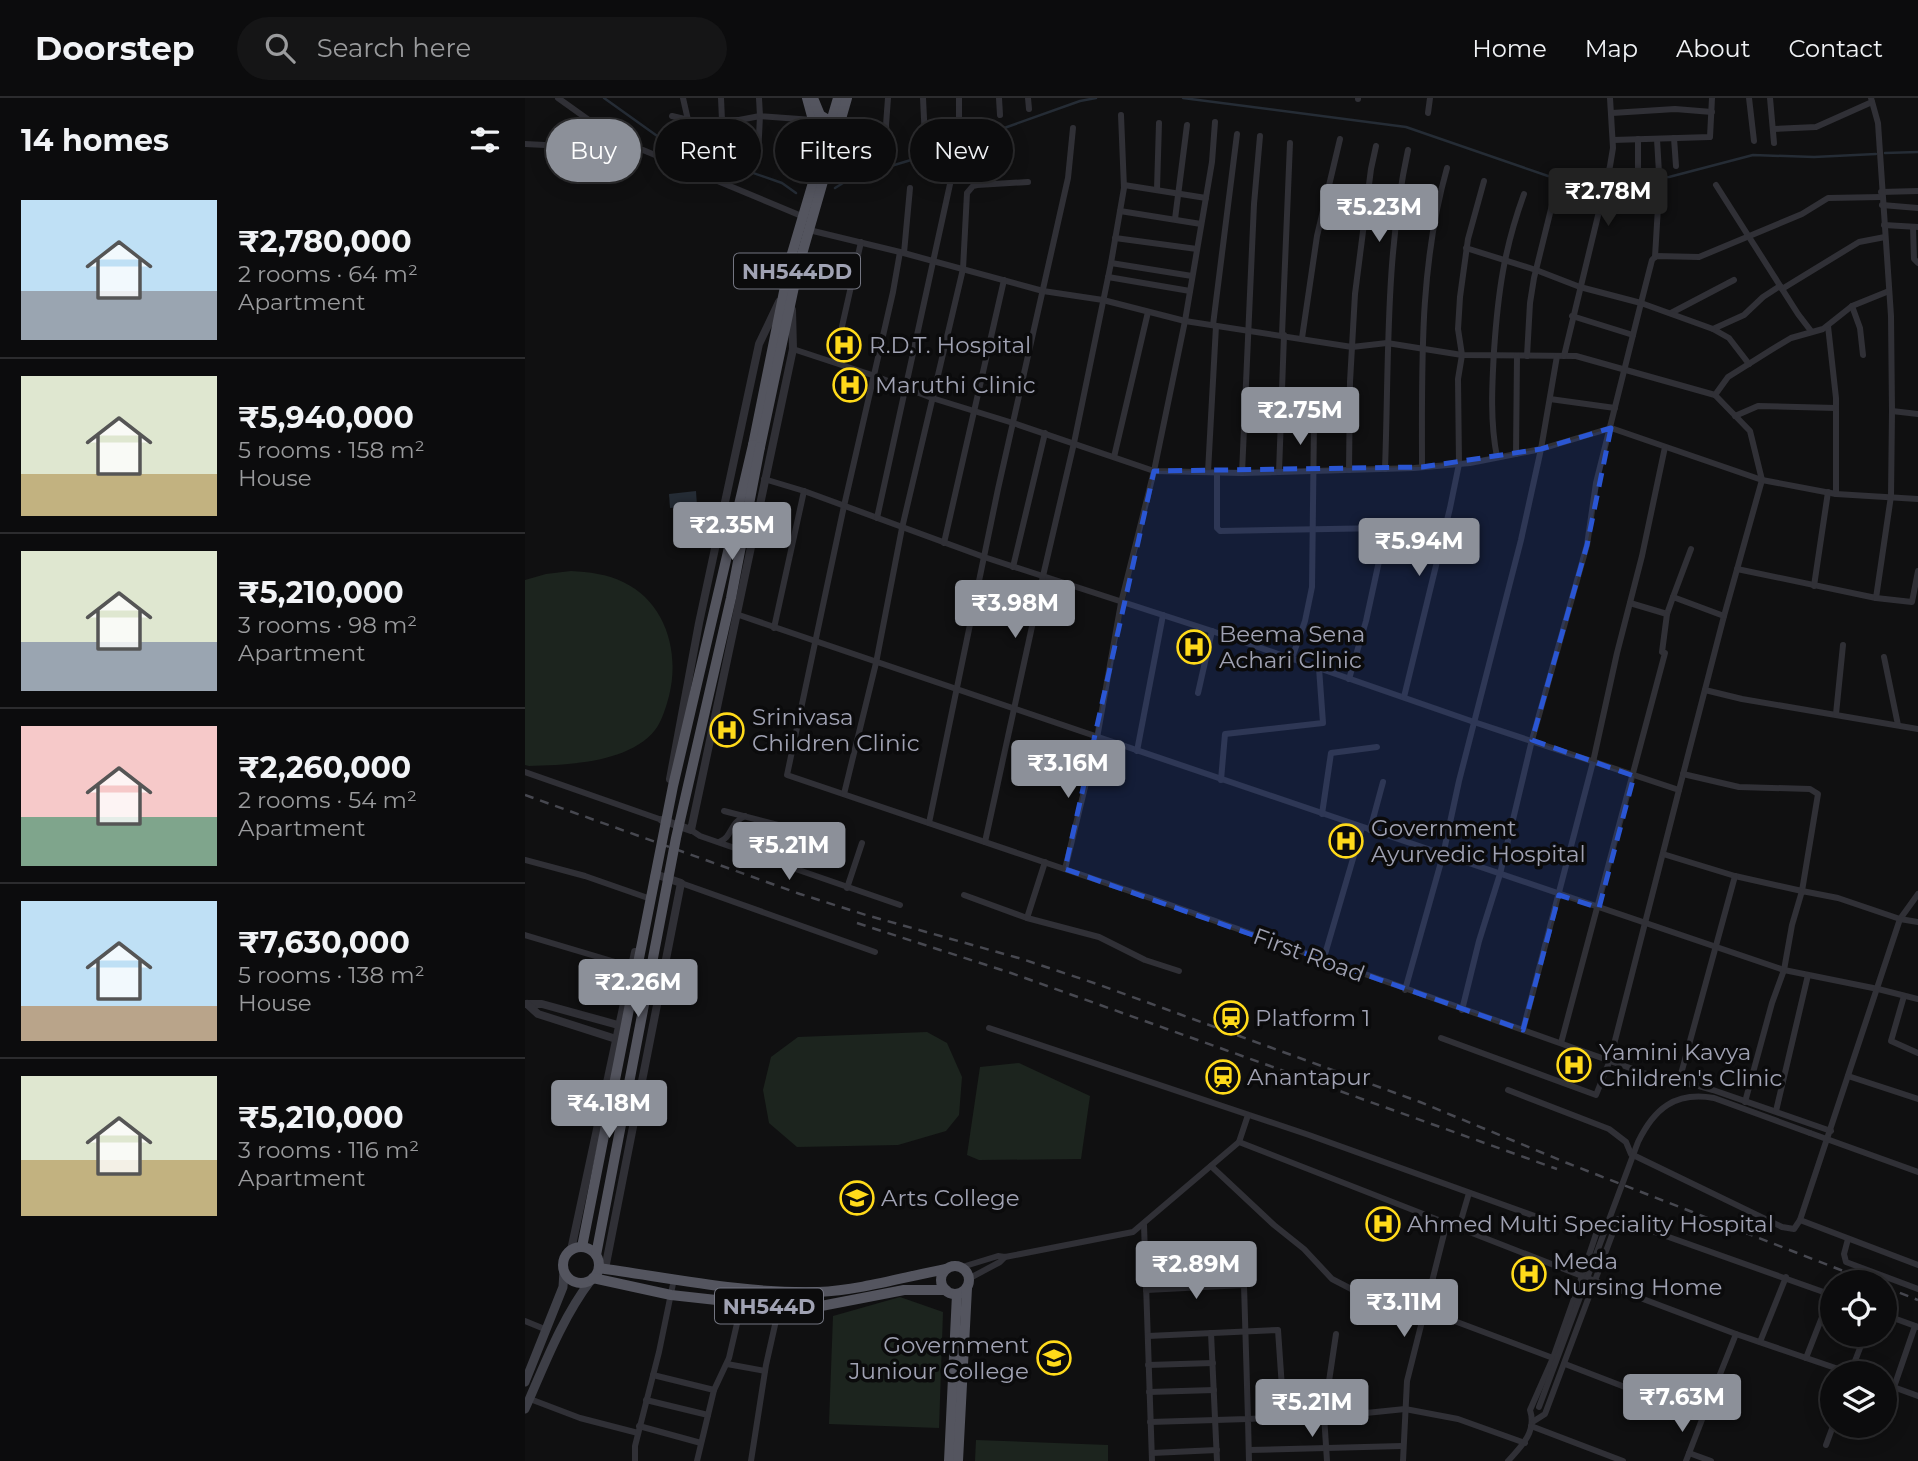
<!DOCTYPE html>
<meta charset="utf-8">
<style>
body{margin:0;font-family:Montserrat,sans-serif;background:#151516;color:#f1f3f6;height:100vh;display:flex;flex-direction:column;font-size:26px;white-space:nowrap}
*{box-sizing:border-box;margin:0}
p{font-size:23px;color:#9a9b9d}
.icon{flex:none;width:38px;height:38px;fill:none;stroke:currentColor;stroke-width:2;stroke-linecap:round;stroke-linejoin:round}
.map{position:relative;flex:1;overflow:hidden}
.sheet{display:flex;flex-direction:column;background:#0c0c0d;width:525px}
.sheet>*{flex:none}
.hud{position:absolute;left:21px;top:21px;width:665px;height:63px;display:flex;gap:14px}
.tools{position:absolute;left:1295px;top:1172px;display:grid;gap:14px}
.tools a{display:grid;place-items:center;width:77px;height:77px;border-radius:50%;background:#0c0c0d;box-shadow:0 4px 18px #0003,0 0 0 2px #2c2c2e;font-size:35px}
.price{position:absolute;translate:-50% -60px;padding:0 16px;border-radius:7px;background:#8c9099;color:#fff;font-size:23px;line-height:46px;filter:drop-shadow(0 2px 4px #0008)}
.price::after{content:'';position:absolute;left:50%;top:42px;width:21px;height:16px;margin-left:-10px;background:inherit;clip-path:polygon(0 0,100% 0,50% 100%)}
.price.active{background:#222;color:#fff}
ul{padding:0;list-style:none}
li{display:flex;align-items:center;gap:21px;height:175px;padding:0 21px}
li+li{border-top:2px solid #2c2c2e}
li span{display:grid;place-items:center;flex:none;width:196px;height:140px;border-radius:0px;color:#555}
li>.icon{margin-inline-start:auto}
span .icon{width:84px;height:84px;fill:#fffc;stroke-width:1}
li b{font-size:30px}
h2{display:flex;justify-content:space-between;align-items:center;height:84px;padding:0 21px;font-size:30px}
.chip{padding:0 24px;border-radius:32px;background:#0c0c0d;box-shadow:0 4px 18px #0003,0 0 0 2px #2c2c2e;font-size:24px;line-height:63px}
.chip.active{background:#8c9099;color:#fff}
header{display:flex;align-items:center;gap:42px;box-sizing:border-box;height:98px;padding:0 35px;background:#0c0c0d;border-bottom:2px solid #2c2c2e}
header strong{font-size:33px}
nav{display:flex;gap:38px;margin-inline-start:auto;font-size:24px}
.search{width:490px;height:63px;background:#151516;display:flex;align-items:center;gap:18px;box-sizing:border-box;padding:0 24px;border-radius:38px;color:#9a9b9d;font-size:26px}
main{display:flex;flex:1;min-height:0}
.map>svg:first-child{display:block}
</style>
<header>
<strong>Doorstep</strong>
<div class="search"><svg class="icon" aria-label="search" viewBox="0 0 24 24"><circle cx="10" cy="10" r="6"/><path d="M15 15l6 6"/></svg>Search here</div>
<nav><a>Home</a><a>Map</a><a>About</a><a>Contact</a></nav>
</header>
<main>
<section class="sheet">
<h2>14 homes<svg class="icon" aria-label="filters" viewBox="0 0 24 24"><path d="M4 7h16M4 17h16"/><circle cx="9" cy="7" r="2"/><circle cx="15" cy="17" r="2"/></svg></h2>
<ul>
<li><span style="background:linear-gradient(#bfe0f5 65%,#9aa5b1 0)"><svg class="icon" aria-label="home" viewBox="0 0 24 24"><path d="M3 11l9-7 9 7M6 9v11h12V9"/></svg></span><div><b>₹2,780,000</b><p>2 rooms · 64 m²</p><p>Apartment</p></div></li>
<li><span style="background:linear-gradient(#dfe7d0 70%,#c2b280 0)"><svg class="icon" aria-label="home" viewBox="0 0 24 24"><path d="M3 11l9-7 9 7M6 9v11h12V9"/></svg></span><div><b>₹5,940,000</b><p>5 rooms · 158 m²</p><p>House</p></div></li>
<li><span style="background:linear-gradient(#dfe7d0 65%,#9aa5b1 0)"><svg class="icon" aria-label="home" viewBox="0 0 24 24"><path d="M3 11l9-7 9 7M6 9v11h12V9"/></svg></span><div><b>₹5,210,000</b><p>3 rooms · 98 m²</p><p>Apartment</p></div></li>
<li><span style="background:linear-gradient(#f6c9c9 65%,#7fa58c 0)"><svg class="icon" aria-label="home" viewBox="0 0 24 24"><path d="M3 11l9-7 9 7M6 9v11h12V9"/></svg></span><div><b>₹2,260,000</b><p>2 rooms · 54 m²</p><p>Apartment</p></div></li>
<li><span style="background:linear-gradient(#bfe0f5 75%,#b9a48a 0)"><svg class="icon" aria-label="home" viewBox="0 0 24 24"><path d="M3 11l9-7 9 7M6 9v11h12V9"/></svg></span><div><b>₹7,630,000</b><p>5 rooms · 138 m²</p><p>House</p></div></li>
<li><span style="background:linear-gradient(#dfe7d0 60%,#c2b280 0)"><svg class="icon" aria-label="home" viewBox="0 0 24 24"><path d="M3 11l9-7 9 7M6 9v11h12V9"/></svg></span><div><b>₹5,210,000</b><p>3 rooms · 116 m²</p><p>Apartment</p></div></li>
</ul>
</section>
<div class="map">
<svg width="1393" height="1363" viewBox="0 0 1393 1363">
<rect width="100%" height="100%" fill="#101011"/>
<g fill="#1c241e">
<path d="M46,473C64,474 82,476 98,484C141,504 155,555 144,598C141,609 137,623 130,632C104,665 42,667 4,668L0,667V482L21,476Z"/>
<polygon points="402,934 422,945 437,979 434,1017 421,1033 373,1047 272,1049 244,1025 238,992 246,959 273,939"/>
<polygon points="494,965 565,998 556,1061 454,1062 442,1057 455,969"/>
<polygon points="375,1199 418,1214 414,1330 304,1326 308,1218"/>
<polygon points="451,1342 583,1347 583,1363 450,1363"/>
</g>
<polygon fill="#252c35" points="171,393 172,408 145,410 144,396"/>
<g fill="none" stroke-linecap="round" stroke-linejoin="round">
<g stroke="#252c35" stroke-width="2.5">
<polyline points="79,0 142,45 257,85 271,95"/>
<polyline points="658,0 881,29 1023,78 1070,79"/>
<polyline points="1360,55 1393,54"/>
<polyline points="1092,80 1144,79 1228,57 1289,59 1351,56"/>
<polyline points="310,90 326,80 406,56 555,3 571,0"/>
</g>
<g stroke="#303036" stroke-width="6">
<polyline points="33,0 89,40 99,51"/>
<polyline points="158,0 163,22"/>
<polyline points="196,0 197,22 214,22 235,18 233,57"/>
<polyline points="234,0 235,18 288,22"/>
<polyline points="398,0 400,41"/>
<polyline points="434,0 434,28"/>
<polyline points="474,0 475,17"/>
<polyline points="503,0 504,11"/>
<polyline points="1224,0 1229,43"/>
<polyline points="1245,0 1249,45"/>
<polyline points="833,1 833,0"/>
<polyline points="903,15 905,0"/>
<polyline points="1087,15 1150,11 1187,14"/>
<polyline points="147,18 168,23 197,22"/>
<polyline points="1248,31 1291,29 1347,4"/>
<polyline points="1149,40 1151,68"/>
<polyline points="1113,41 1113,73"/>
<polyline points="1132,41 1134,75"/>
<polyline points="1088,42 1185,39 1187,0"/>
<polyline points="0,46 118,52 279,119"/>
<polyline points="363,51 361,27 363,0"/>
<polyline points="599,87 681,100"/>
<polyline points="1191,87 1273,216 1286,233"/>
<polyline points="632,91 634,25"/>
<polyline points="1356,94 1393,93"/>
<polyline points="1357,107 1393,110"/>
<polyline points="595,113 676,126"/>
<polyline points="650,121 662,27"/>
<polyline points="1359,127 1393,129"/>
<polyline points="1388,129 1389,161 1393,165"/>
<polyline points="284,132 375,154 518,193 578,202 660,223 827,249 862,245 937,257 1051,258 1190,297 1225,333 1237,382 1199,518 1154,692"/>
<polyline points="590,140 672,151"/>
<polyline points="941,150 1011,172 1055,189 1116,205 1127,162 1131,158 1174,159 1277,116 1303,100 1356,99"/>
<polyline points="375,154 368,194 319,408 262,677 634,803 1153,987 1167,986 1188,992 1306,1033"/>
<polyline points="379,155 385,90"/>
<polyline points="1130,159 1133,109"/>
<polyline points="586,165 667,178"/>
<polyline points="583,179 665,193"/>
<polyline points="1257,191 1334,144 1360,139"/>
<polyline points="1327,208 1335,230 1338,257"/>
<polyline points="1146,215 1209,182"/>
<polyline points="1047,218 1108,237"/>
<polyline points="688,227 712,36"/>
<polyline points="1303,228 1311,300 1311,396"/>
<polyline points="757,237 765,45"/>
<polyline points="777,240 792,138 815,41"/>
<polyline points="268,251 350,278 407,300 488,325 629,373 717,375 889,370 945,365 1016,351 1086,330 1237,382 1311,396 1393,401"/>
<polyline points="1002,258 1005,205 1009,180 1029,99"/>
<polyline points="1039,258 1085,68 1088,50 1085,0"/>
<polyline points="309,264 336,144"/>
<polyline points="1224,266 1204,240 1188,231 1219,217 1238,199 1255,188"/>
<polyline points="1190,297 1203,279 1246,252 1266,240 1298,231 1327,208 1364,193"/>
<polyline points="1025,301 1090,310"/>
<polyline points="1367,313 1393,316"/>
<polyline points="1210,318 1233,308 1311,310"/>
<polyline points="991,356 992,258"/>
<polyline points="589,359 623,214"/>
<path d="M972,359C965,324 967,288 969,253C973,194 979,151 999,96"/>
<path d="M897,369C897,268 894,169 922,70"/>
<path d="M860,371C864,264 860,158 883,52"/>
<polyline points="824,372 825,284 830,196 846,71 851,48"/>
<polyline points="683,374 691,228"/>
<polyline points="754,374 759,237"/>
<polyline points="692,375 692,430 695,433 921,429"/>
<polyline points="717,375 729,106 735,38"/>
<polyline points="239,381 279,393 459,459 687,533 949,624 1154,692 1085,962 1071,997 916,940"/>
<polyline points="352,420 427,77"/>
<polyline points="419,445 479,182"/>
<polyline points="488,469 520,335"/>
<polyline points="1212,471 1351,500 1366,398 1367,313 1366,218 1353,25 1346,0"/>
<polyline points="1289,488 1303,394"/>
<polyline points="1148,499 1166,451"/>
<polyline points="1351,500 1387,504 1393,473"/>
<polyline points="1105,505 1142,516 1148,499 1199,518"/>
<polyline points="211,516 1259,872 1353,891 1393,901"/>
<polyline points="249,530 279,393"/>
<polyline points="1137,554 1142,516"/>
<polyline points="1359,559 1373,627"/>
<polyline points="767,560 780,523 787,489 789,324"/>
<polyline points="824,581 841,523 861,431"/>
<polyline points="1180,592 1217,601 1393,631"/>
<polyline points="673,595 687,533"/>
<polyline points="879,599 925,410 934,366 933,281 937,257 933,231 935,199 943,141 959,83"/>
<polyline points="1311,616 1318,547"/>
<polyline points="612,653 638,517"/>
<polyline points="0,674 137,722"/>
<polyline points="696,682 700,636 798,625 794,570"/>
<polyline points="319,696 351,565 377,430 438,171 442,95 448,88 452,87 503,84"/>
<polyline points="199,713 253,727"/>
<polyline points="797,716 806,655 852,649"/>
<polyline points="404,725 473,391 543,80 548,30"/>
<polyline points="166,732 175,738 375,807"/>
<polyline points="845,732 858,684"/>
<path d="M194,744C208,739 204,725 220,718"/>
<polyline points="460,744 518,478 549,345 586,165 599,90 596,17"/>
<polyline points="1138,756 1210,778 1277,793 1293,696 1285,691 1214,689 1158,676"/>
<polyline points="0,762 60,778 123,800"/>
<polyline points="540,771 572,640 596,505 629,373 660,223 687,64 690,24"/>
<polyline points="156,785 350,854"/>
<polyline points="322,790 337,745"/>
<polyline points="439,797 502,820 574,839 620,862 654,873"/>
<polyline points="502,820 520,764"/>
<polyline points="0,837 107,869"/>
<polyline points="798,863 837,730"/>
<polyline points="880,892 918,757 934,683 996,442 1016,351 1032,258"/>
<polyline points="1379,898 1366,943 1393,955"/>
<polyline points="937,912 954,843 975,776 1007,642 1062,447 1071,385 1116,205 1188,231"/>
<polyline points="464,930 784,1037 1029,1125"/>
<polyline points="998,932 1068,664 1092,555 1117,458 1140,349"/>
<polyline points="1036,945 1140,555"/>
<polyline points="1323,978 1393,1001"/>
<polyline points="1153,987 1210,778"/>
<polyline points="983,992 1084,1031 1101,1044 1106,1056 1257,1129 1269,1131 1275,1122 1375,821 1393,796"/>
<polyline points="1220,1004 1247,905 1259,872 1267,827 1277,793 1313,800 1375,821 1393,824"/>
<polyline points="1251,1013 1283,877"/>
<polyline points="1285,1035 1393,1074"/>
<polyline points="714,1044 723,1017"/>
<polyline points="686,1068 749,1127 779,1151 807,1181 834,1195 900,1212 1028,1260"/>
<polyline points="1275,1122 1393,1167"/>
<polyline points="619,1127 627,1363"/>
<polyline points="1074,1127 1057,1178 1211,1236 1328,1276"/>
<polyline points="934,1129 944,1095"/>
<polyline points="1323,1141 1319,1156 1321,1164 1393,1191"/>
<path d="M437,1169L473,1158L480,1159L608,1134L714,1044L1057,1178L1028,1260L1005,1312C1012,1333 997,1348 983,1363"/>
<polyline points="445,1180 475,1164 480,1159"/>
<polyline points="621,1192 719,1187 723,1321 625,1324"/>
<polyline points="1360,1217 1393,1229"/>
<polyline points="0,1223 22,1232"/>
<polyline points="686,1235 692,1363"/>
<polyline points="623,1238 753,1232 759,1319"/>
<polyline points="1235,1244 1261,1179"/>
<polyline points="1281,1260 1306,1196"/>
<polyline points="202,1266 240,1273"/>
<polyline points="1040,1266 1178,1319 1211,1236"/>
<polyline points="623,1267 688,1265"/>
<polyline points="1325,1276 1340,1237"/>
<polyline points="128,1277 189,1292"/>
<polyline points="1360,1286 1393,1298"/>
<polyline points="1369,1289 1390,1228"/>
<polyline points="624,1294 689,1292"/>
<polyline points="5,1301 55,1320 113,1335"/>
<polyline points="121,1302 183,1317"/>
<polyline points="1009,1323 1020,1316 1093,1121 1307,1197"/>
<polyline points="114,1328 176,1345"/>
<polyline points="1006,1328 1098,1363"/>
<polyline points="1301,1347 1308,1328"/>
<polyline points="724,1352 877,1348"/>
<polyline points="627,1355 692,1352"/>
<polyline points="1164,1355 1186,1363"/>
<polyline points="110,1363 110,1348 134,1254 149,1181"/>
<polyline points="172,1363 189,1292 204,1260 217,1204"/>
<polyline points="226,1363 241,1267 254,1209"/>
<polyline points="724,1363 723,1321 841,1315 880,1311 933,1321 1000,1345"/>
<polyline points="802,1363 799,1317 811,1236"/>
<polyline points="878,1363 882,1283 922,1124"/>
<polyline points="1161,1363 1178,1319"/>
</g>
<g stroke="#303036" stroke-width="8">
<polyline points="145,681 174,525 234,246 254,204"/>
<polyline points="137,722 166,732 268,251 267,212"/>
<polyline points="1,906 17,906 93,927"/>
<polyline points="2,906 13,916 91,941"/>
<polyline points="46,1152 110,854"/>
<polyline points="80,1171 156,785 130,776 129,780"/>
</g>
<g stroke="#3e3f47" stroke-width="9">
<polyline points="0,1284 38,1189 39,1173"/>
<path d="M0,1311C19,1268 37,1220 66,1182"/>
</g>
<g stroke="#54555f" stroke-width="10">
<polyline points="282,0 288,22 300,47"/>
<polyline points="288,0 295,17 309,26"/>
<polyline points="228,347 266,159 313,0"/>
<polyline points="235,349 273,170 322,0"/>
<circle cx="56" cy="1167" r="18"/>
<circle cx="430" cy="1182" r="14"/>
<path d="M74,1170C146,1180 220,1196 293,1194C336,1192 379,1179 421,1171"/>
<polyline points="68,1180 146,1197 254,1209 291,1209 379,1192 421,1192"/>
<polyline points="424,1363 432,1196"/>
<polyline points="433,1363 442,1190"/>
</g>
<g stroke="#474850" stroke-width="2.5" stroke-dasharray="9 7" stroke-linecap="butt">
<polyline points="0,697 275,796 341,817 497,861 572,886 895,1004 1042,1065 1349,1185"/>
<polyline points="332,825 486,875 1032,1071"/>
<polyline points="1360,1189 1393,1202"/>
</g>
<path stroke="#303036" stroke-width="6" d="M1014,1309L1113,1044C1129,1011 1150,993 1189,1000L1285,1035"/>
<g stroke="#54555f" stroke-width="10">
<polyline points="57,1149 148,688 228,347"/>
<polyline points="71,1157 151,740 206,500 235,349"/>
</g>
</g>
<path fill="#2a56d4" fill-opacity="0.2" stroke="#2a56d4" stroke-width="5" stroke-dasharray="14 9" stroke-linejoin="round" d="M1086,330L1062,447L1007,642L1109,678L1074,810L1034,797L998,932L540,771L629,373L897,369L1016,351Z"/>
<defs>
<symbol id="hospital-ring" viewBox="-11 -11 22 22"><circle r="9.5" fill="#0b0b0c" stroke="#ffda1a" stroke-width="1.5"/><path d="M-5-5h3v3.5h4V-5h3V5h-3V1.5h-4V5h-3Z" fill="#ffda1a"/></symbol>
<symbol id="station-ring" viewBox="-11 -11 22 22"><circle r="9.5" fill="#0b0b0c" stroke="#ffda1a" stroke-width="1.5"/><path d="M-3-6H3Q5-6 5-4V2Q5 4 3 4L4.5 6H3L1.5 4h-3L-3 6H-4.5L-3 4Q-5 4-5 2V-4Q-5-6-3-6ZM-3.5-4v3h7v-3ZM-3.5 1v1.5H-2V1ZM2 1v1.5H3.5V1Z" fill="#ffda1a"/></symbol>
<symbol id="university-ring" viewBox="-11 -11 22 22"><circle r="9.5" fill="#0b0b0c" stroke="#ffda1a" stroke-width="1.5"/><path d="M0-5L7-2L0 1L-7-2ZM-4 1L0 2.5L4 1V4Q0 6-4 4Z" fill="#ffda1a"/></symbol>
</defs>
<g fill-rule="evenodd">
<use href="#hospital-ring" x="300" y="228" width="38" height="38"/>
<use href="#hospital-ring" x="306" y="268" width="38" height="38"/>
<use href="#hospital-ring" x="650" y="530" width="38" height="38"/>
<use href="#hospital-ring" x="183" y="613" width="38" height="38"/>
<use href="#hospital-ring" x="802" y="724" width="38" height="38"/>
<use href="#station-ring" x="687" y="901" width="38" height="38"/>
<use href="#hospital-ring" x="1030" y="948" width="38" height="38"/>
<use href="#station-ring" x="679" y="960" width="38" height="38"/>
<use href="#university-ring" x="313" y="1081" width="38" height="38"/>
<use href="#hospital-ring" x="839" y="1107" width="38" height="38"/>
<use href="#hospital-ring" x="985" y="1157" width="38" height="38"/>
<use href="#university-ring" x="510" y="1241" width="38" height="38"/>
</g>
<g text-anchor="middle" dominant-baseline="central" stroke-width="7" stroke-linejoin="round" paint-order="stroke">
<g fill="#0b0b0c" stroke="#737581" stroke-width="2">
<rect x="209" y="155.5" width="126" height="35" rx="5"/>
<rect x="190" y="1190.5" width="108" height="35" rx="5"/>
</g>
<g font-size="21" font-weight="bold" fill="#a0a2b3">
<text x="272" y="173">NH544DD</text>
<text x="244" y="1208">NH544D</text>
</g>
<g font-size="23" fill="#a0a2b3" stroke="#0b0b0c" text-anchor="start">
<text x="344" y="247">R.D.T. Hospital</text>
<text x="350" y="287">Maruthi Clinic</text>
<text x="694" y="536">Beema Sena<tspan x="694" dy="26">Achari Clinic</tspan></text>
<text x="227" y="619">Srinivasa<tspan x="227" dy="26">Children Clinic</tspan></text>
<text x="846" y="730">Government<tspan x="846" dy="26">Ayurvedic Hospital</tspan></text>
<text x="730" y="920">Platform 1</text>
<text x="1074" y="954">Yamini Kavya<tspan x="1074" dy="26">Children's Clinic</tspan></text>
<text x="722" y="979">Anantapur</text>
<text x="356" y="1100">Arts College</text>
<text x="882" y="1126">Ahmed Multi Speciality Hospital</text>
<text x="1028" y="1163">Meda<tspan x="1028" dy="26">Nursing Home</tspan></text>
<text x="504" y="1247" text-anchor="end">Government<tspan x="504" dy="26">Juniour College</tspan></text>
</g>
<g font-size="23" fill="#a0a2b3" stroke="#0b0b0c">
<text transform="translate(784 857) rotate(20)">First Road</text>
</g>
</g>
</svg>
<div class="tools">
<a><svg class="icon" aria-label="locate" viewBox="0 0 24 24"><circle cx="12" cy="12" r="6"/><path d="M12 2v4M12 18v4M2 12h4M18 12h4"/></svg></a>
<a><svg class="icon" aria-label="layers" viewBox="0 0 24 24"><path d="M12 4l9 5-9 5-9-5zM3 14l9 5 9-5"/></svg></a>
</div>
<b class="price active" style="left:1083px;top:130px">₹2.78M</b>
<b class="price" style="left:854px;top:146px">₹5.23M</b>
<b class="price" style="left:775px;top:349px">₹2.75M</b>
<b class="price" style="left:207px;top:464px">₹2.35M</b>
<b class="price" style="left:894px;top:480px">₹5.94M</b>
<b class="price" style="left:490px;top:542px">₹3.98M</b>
<b class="price" style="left:543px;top:702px">₹3.16M</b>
<b class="price" style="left:264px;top:784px">₹5.21M</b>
<b class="price" style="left:113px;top:921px">₹2.26M</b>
<b class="price" style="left:84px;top:1042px">₹4.18M</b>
<b class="price" style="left:671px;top:1203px">₹2.89M</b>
<b class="price" style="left:879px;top:1241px">₹3.11M</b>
<b class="price" style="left:1157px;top:1336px">₹7.63M</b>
<b class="price" style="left:787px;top:1341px">₹5.21M</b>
<div class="hud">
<a class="chip active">Buy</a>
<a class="chip">Rent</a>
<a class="chip">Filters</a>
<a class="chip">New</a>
</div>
</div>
</main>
